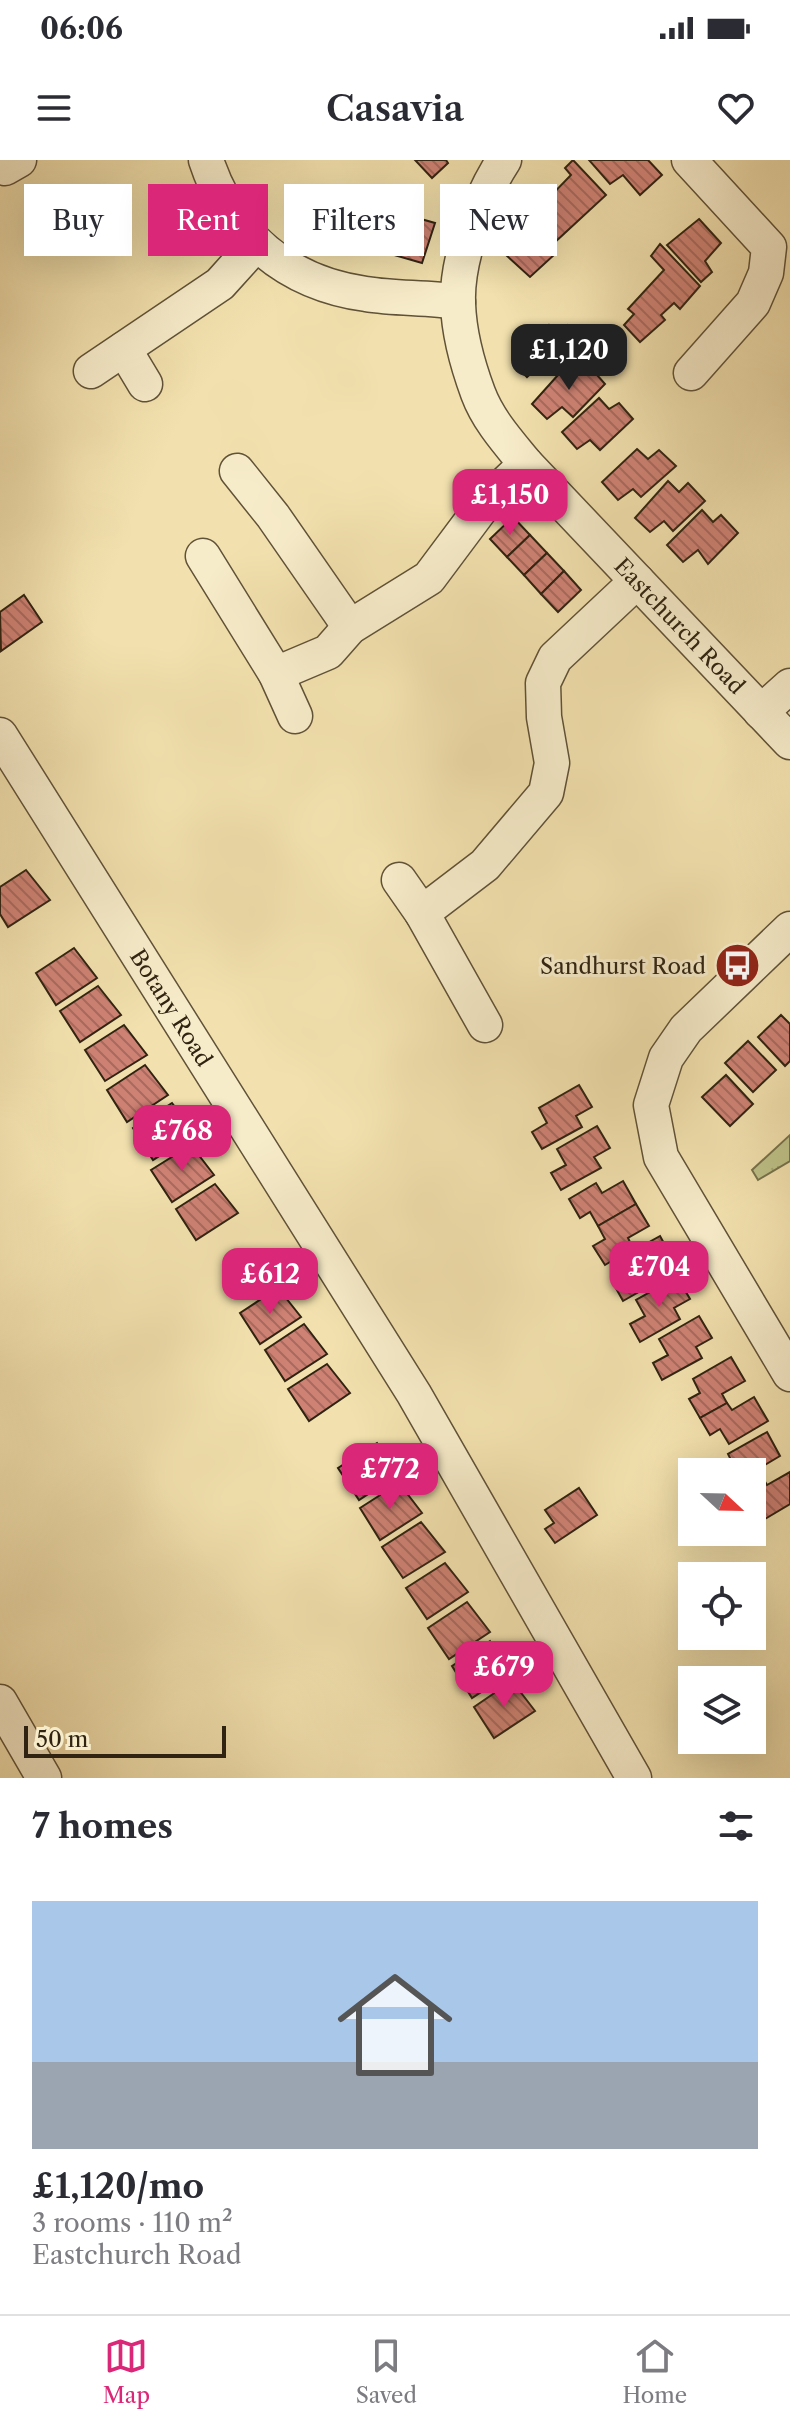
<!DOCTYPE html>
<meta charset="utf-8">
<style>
body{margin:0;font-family:"Libre Caslon Text",serif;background:#f2f2f3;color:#2b2b33;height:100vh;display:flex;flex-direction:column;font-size:30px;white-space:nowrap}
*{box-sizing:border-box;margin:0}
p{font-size:26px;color:#7c7c81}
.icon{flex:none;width:44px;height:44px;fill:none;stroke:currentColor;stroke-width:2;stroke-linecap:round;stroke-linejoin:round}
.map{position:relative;height:1618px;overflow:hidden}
.sheet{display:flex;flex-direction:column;background:#fff;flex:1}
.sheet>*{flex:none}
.hud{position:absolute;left:24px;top:24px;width:742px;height:72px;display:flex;gap:16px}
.needle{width:52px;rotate:112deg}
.tools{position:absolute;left:678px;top:1298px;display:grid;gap:16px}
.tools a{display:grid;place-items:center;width:88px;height:88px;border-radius:0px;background:#fff;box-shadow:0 8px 32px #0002;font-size:40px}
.scale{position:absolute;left:24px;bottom:20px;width:202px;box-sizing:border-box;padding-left:8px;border:4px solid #302311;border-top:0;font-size:22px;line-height:28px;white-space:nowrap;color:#302311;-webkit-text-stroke:6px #f7ecca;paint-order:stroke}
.price{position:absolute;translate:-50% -68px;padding:0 18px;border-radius:16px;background:#db2777;color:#fff;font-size:26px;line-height:52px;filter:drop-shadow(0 2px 4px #0008)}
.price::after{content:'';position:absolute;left:50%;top:48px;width:24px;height:18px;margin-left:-12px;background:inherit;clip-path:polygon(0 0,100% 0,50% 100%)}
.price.active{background:#222;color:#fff}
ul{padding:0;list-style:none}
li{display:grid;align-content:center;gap:16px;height:424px;padding:0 32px}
li span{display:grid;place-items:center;height:248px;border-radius:0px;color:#555}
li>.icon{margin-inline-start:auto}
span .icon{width:144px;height:144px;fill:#fffc;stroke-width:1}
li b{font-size:34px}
h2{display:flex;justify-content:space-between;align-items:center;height:96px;padding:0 32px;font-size:34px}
.pill{padding:0 28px;border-radius:0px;background:#fff;box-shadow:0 8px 32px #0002;font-size:28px;line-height:72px}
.pill.active{background:#db2777;color:#fff}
.status{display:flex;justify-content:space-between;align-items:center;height:56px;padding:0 40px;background:#fff;direction:ltr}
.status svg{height:22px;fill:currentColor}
header{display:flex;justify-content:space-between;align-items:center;height:104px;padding:0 32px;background:#fff;font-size:36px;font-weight:600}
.menu{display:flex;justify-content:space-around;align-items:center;height:112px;border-top:2px solid #e1e1e2;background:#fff;font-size:22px;color:#7c7c81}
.menu a{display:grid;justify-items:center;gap:4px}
.menu .active{color:#db2777}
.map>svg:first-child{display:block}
</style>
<div class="status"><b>06:06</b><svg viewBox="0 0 49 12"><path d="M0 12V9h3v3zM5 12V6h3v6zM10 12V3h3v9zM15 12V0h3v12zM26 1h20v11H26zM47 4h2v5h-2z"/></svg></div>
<header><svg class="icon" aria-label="menu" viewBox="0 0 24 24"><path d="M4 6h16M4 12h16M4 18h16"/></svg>Casavia<svg class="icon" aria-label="heart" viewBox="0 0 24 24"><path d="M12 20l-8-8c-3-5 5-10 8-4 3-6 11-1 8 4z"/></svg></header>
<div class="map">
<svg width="790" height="1618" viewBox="0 0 790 1618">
<defs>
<pattern id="grass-tufts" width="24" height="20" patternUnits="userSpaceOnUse" patternTransform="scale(2)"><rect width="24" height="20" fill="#bec288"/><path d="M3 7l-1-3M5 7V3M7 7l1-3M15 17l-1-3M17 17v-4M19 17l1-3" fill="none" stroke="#a4a674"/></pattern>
<pattern id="building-back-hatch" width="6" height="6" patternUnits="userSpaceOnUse" patternTransform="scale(2)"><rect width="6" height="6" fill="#ce8274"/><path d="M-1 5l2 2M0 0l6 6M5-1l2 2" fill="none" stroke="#a86a5e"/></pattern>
</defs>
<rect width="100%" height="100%" fill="#f2e1ae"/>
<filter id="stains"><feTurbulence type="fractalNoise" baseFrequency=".0025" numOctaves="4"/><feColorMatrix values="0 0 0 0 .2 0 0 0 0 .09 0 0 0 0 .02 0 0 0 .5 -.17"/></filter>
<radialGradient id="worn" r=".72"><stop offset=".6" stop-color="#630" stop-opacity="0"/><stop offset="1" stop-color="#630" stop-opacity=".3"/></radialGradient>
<polygon fill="url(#grass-tufts)" stroke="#77724c" stroke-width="2" points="790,975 790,1001 758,1020 752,1010"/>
<g fill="url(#building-back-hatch)" stroke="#302311" stroke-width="2">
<polygon points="415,0 446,0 448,3 432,18"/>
<polygon points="573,0 606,35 554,83 524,51 535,40 542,45 571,15 565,8"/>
<polygon points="589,0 648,0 662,15 640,35 623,15 610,24"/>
<polygon points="379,47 435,63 422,103 363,86"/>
<polygon points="699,59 721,83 705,101 712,112 701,122 667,85"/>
<polygon points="524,62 555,94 530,117 506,95 516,85 509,76"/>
<polygon points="660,84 700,126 680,149 674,143 661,155 665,160 640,182 624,165 634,154 628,149 664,110 651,96"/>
<polygon points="549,165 556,172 567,165 583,183 549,214 540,205 527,217 513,203"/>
<polygon points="567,205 578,214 590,207 605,224 573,257 562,247 547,259 532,244"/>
<polygon points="599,238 609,249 619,243 633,259 600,290 590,280 577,289 562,272"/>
<polygon points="637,289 648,299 659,290 676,306 641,337 633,329 618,340 602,322"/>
<polygon points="668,321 679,332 688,323 705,341 673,371 664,361 650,372 635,358"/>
<polygon points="702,350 713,362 721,355 738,373 708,404 698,390 683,402 667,385"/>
<polygon points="513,357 530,375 507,397 490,379"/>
<polygon points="530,375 547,393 524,415 507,397"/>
<polygon points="547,393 564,411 541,434 524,415"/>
<polygon points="564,411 581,430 558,452 541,434"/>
<polygon points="24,435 42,462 1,491 0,452"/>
<polygon points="26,710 50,740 8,767 0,754 0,727"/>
<polygon points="74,788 97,818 56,845 36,813"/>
<polygon points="98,826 121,855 80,882 60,851"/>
<polygon points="781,855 790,864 790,901 785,906 758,877"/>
<polygon points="124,865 147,895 105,921 85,890"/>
<polygon points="748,881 776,910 753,932 725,903"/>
<polygon points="145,905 168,935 127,962 107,930"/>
<polygon points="726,915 753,944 730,966 702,937"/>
<polygon points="579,925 592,947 576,956 582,967 542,989 532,972 547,963 539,948"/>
<polygon points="172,943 195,973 153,1000 133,968"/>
<polygon points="597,966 610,988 594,997 601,1008 561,1030 551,1013 566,1005 557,989"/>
<polygon points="191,985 214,1015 172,1042 151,1010"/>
<polygon points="623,1021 636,1044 598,1066 590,1052 580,1058 569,1039 596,1023 602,1033"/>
<polygon points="215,1024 238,1053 196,1080 176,1049"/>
<polygon points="636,1044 649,1066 628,1078 633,1088 605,1105 593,1086 605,1079 598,1066"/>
<polygon points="660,1076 672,1098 657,1107 663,1118 623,1141 613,1123 628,1115 619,1099"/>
<polygon points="677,1117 690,1139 674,1148 680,1159 640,1182 630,1164 645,1156 636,1140"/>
<polygon points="278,1128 301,1157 260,1184 240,1153"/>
<polygon points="699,1156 712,1178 696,1187 702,1198 662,1220 653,1203 668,1195 659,1179"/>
<polygon points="304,1164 327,1194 285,1221 265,1190"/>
<polygon points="731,1197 745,1221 722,1234 727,1243 700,1258 689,1239 700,1233 693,1219"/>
<polygon points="327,1204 350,1233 309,1261 288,1229"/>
<polygon points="754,1237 768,1261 729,1284 720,1269 710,1275 700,1258 727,1243 732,1250"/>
<polygon points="767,1272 780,1296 758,1309 763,1318 752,1324 752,1312 728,1312 735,1308 728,1294"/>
<polygon points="377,1283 400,1313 359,1340 338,1308"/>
<polygon points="790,1312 790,1344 765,1359 756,1344 752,1346 752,1324 763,1318 767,1325"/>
<polygon points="399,1323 422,1353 380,1380 360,1348"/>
<polygon points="579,1328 597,1355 555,1383 545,1369 554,1363 545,1350"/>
<polygon points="421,1362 445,1392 403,1418 382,1387"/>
<polygon points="445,1403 468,1432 427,1459 406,1428"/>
<polygon points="467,1442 490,1472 449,1499 428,1468"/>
<polygon points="490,1481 513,1511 472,1538 452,1506"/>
<polygon points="512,1521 535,1551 494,1578 474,1547"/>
</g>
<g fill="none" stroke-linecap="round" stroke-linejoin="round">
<defs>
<g id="minor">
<path d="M206,0C231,76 287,123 366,134C396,139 428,137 458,142"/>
<path id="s1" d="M504,0C480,37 456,99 458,144C459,173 468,206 478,233C488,260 508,282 526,304L790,582"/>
<polyline points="689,0 769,87 766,113 753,143 691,213"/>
<polyline points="0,7 5,8 19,0"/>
<polyline points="124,189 145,224"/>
<polyline points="91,211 220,124 256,84"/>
<polyline points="237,311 273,356 350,467"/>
<polyline points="203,396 276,514 295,556"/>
<polyline points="276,514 328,492 350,467 429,418 485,343 526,304"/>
<polyline points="761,552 790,526"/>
<path id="s2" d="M0,575L414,1234L634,1618"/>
<polyline points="399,720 422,753 485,865"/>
<polyline points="422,753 485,705 546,633 552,603 544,557 543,523 555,498 637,421"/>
<polyline points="790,769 686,869 666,898 651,945 661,997 790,1214"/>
<polyline points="0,1542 44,1618"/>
</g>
</defs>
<use href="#minor" stroke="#605238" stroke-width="37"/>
<use href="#minor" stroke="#f7ecca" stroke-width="34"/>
</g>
<defs>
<symbol id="bus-disc" viewBox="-11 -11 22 22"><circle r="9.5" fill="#8f2418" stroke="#f7ecca"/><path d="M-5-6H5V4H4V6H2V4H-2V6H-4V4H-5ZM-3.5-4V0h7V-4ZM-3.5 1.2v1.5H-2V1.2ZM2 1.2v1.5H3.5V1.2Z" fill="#fff"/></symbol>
</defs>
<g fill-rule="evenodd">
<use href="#bus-disc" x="712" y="780" width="51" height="51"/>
</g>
<g text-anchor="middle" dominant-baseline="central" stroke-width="6" stroke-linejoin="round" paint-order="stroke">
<g font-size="22" fill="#302311" stroke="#f7ecca">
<text stroke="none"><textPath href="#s1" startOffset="554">Eastchurch Road</textPath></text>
<text stroke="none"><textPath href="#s2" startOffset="322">Botany Road</textPath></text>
</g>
<g font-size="22" fill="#302311" stroke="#f7ecca" text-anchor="end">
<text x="706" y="806">Sandhurst Road</text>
</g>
</g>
<rect width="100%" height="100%" filter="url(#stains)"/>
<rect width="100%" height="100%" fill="url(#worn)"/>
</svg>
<div class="tools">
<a><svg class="needle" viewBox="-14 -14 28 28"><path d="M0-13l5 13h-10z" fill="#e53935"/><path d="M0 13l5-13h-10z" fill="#7c7c81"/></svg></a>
<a><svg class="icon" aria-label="locate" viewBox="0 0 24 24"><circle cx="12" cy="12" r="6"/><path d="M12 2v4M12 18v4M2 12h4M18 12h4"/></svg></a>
<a><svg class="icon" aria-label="layers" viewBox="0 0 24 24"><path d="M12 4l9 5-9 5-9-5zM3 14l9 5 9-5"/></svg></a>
</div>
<div class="scale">50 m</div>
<b class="price active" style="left:569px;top:232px">£1,120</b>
<b class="price" style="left:510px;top:377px">£1,150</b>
<b class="price" style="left:182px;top:1013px">£768</b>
<b class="price" style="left:659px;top:1149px">£704</b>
<b class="price" style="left:270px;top:1156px">£612</b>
<b class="price" style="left:390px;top:1351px">£772</b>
<b class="price" style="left:504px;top:1549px">£679</b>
<div class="hud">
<a class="pill">Buy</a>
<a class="pill active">Rent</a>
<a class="pill">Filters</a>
<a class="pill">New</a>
</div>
</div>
<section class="sheet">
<h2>7 homes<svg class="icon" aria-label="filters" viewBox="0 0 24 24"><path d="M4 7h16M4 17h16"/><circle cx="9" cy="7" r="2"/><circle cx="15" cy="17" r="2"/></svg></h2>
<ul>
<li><span style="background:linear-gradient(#a9c7e8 65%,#9aa5b1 0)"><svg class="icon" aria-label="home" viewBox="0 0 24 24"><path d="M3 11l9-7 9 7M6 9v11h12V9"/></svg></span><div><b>£1,120/mo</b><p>3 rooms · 110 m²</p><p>Eastchurch Road</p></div></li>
</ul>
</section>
<nav class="menu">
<a class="active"><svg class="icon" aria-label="map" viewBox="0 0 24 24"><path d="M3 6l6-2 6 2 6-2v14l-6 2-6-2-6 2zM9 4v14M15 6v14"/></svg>Map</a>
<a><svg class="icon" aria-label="saved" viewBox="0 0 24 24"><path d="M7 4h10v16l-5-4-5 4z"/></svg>Saved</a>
<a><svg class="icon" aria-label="home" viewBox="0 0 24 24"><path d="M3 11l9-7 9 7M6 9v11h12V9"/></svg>Home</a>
</nav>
